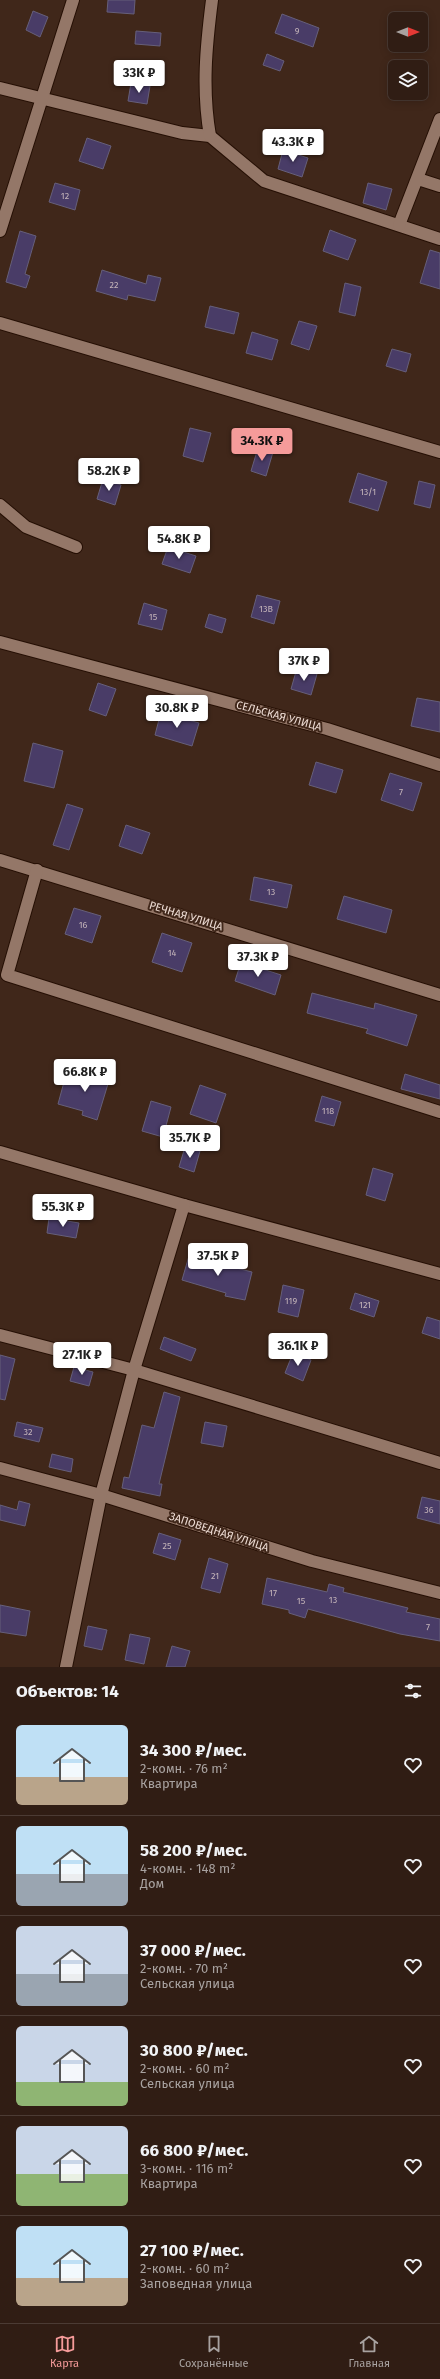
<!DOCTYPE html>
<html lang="ru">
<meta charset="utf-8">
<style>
body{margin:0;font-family:"Fira Sans",sans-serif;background:#38261d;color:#f1f3f6;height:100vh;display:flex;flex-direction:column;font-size:15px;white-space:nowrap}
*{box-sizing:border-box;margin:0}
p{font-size:13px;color:#a8a2a0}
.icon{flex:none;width:22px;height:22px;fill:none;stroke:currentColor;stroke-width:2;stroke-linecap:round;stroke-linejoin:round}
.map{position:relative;height:1667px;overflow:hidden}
.drawer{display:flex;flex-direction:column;background:#301d14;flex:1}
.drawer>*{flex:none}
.needle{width:26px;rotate:90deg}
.tools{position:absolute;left:388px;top:12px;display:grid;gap:8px}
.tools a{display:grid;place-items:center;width:40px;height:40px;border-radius:6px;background:#301d14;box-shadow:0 2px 10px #0003,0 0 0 1px #4b3b34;font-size:20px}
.price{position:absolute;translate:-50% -34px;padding:0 9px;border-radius:4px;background:#fff;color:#222;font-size:13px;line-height:26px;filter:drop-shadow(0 1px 2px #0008)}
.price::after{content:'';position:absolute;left:50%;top:24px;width:12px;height:9px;margin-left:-6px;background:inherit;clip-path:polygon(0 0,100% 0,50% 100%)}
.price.selected{background:#f59b9a;color:#111}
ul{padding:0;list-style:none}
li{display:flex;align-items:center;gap:12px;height:100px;padding:0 16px}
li+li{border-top:1px solid #4b3b34}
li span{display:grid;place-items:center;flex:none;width:112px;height:80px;border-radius:6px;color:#555}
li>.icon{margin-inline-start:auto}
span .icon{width:48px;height:48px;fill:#fffc;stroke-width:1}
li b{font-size:17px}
h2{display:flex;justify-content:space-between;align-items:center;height:48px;padding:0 16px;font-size:17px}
.dock{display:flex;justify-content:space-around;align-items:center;height:56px;border-top:1px solid #4b3b34;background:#301d14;font-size:11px;color:#a8a2a0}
.dock a{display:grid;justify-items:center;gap:2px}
.dock .selected{color:#f59b9a}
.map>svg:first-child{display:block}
</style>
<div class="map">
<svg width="440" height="1667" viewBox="0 0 440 1667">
<rect width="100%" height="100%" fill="#40271a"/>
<g fill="#493c67" stroke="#665f7a">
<polygon points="108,0 135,0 134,14 107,12"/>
<polygon points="33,11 48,17 40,37 26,30"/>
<polygon points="282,14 319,28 313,47 275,33"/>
<polygon points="136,31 161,33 160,46 135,44"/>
<polygon points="267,54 284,61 280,71 263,65"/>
<polygon points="131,83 150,86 147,104 128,101"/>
<polygon points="87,138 111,146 103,169 79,161"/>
<polygon points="283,150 308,158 302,177 278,169"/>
<polygon points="55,183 80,190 75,210 49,202"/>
<polygon points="368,183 392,189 386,210 363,203"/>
<polygon points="330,230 356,240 348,260 323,251"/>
<polygon points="20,231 36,236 25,274 30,276 26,288 6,282"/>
<polygon points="430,250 440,253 440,289 420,283"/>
<polygon points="102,270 146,284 148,275 161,278 155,301 128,295 127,300 96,291"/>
<polygon points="345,283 361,287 355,316 339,312"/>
<polygon points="210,306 239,313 234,334 205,327"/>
<polygon points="299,321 317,326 309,350 291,344"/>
<polygon points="252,332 278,340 272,360 246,353"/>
<polygon points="392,349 411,354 406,372 386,366"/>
<polygon points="190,428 211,433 203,462 183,456"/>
<polygon points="258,448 273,452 266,476 251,471"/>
<polygon points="358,473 387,482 378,511 349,502"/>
<polygon points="103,479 121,485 115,505 97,499"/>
<polygon points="419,481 435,485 430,508 414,504"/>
<polygon points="168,547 196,556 190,573 162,564"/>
<polygon points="257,595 280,601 274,624 251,617"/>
<polygon points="144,603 167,610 162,630 138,624"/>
<polygon points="209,614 226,619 222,633 205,627"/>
<polygon points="297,668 317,674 311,695 291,689"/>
<polygon points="98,683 116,689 106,716 89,710"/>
<polygon points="417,698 440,702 440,732 411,726"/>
<polygon points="161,712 199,723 192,746 155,735"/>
<polygon points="33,743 63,751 54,788 24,781"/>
<polygon points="316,762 343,770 336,793 309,785"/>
<polygon points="390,773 422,783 413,811 381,800"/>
<polygon points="67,804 83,809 69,850 53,845"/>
<polygon points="126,825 150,833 142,854 119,846"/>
<polygon points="254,877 292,885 287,908 250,900"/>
<polygon points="344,896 392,910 386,933 337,919"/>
<polygon points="74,908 101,916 92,943 65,934"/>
<polygon points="162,933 192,943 182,972 152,962"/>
<polygon points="241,962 281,975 275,995 235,981"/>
<polygon points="312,993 374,1009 375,1003 417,1015 407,1046 366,1033 368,1029 307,1013"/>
<polygon points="96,1069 111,1074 97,1120 82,1115 83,1111 58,1104 67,1071 93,1078"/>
<polygon points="405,1074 440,1085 440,1099 401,1089"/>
<polygon points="200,1085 226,1094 216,1123 190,1114"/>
<polygon points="322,1096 341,1102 334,1126 315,1121"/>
<polygon points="151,1101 171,1107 163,1137 142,1131"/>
<polygon points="185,1147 200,1151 194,1172 179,1167"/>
<polygon points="373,1168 393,1174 385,1201 366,1195"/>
<polygon points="49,1218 79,1223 76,1238 47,1233"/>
<polygon points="189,1256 252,1272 245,1300 225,1296 226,1293 182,1280"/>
<polygon points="283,1285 304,1290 298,1317 278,1312"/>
<polygon points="355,1293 379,1301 374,1317 350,1309"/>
<polygon points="427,1317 440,1321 440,1339 422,1333"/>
<polygon points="164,1337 196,1349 191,1361 160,1349"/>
<polygon points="293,1353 311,1360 303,1381 285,1373"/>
<polygon points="0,1355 15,1359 5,1400 0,1399"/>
<polygon points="74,1367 93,1372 89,1386 70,1381"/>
<polygon points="164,1392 180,1397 159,1484 162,1484 160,1496 122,1488 124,1477 129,1478 142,1425 154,1428"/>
<polygon points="17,1422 43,1428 39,1442 14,1436"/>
<polygon points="205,1422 227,1426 223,1447 201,1443"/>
<polygon points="52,1454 73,1459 71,1472 49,1467"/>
<polygon points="422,1497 440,1501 440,1524 417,1518"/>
<polygon points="19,1501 30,1504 25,1526 0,1520 0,1505 17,1510"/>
<polygon points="159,1533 181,1540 175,1560 153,1553"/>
<polygon points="209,1558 228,1564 220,1593 201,1588"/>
<polygon points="267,1578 327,1592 329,1584 344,1588 343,1592 408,1608 406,1612 440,1619 440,1641 400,1634 308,1609 305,1618 289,1613 289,1610 262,1604"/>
<polygon points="0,1605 30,1611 26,1636 0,1632"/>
<polygon points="88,1626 107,1630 102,1650 84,1646"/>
<polygon points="130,1634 150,1638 144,1664 125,1660"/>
<polygon points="172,1646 190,1651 185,1667 166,1667"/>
</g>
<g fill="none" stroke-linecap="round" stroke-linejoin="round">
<defs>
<g id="minor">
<polyline points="0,88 182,133 210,136 264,181 440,239"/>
<path d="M210,136C202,89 206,47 212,0"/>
<polyline points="418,179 440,186"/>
<polyline points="399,225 440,119"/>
<polyline points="0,231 73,0"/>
<polyline points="0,323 440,452"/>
<polyline points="0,505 26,527 76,547"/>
<polyline points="0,642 327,729 440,765"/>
<polyline points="0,860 440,995"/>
<polyline points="37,870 7,975 440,1112"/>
<polyline points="0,1152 184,1205 440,1274"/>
<polyline points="0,1335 134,1370 440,1463"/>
<polyline points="0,1468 101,1495 312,1561 440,1593"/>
<polyline points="66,1667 101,1495 134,1370 184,1205"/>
</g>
</defs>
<use href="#minor" stroke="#250f04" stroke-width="14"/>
<use href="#minor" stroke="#947768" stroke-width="12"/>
</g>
<g text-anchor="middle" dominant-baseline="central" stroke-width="4" stroke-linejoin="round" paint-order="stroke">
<g font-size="9" fill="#c4b4b9">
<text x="297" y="31">9</text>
<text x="65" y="196">12</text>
<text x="114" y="285">22</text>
<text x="368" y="492">13/1</text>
<text x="266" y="609">13В</text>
<text x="153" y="617">15</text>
<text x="401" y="792">7</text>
<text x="271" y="892">13</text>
<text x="83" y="925">16</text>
<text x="172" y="953">14</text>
<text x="328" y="1111">118</text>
<text x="291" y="1301">119</text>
<text x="365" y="1305">121</text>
<text x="28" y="1432">32</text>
<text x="429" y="1510">36</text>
<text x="167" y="1546">25</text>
<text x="215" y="1576">21</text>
<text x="273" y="1593">17</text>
<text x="333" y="1600">13</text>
<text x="301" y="1601">15</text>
<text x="428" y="1627">7</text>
</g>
<g font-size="11" fill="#eddcd4" stroke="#40271a">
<text transform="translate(279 716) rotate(15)">СЕЛЬСКАЯ УЛИЦА</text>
<text transform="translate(186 916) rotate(17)">РЕЧНАЯ УЛИЦА</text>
<text transform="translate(219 1532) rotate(18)">ЗАПОВЕДНАЯ УЛИЦА</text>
</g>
</g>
</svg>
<div class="tools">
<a><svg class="needle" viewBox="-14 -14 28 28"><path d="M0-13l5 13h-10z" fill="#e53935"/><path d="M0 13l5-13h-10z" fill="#a8a2a0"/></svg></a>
<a><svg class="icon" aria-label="layers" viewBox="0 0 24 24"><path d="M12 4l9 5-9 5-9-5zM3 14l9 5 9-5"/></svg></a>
</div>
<b class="price" style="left:139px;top:94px">33K ₽</b>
<b class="price" style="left:293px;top:163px">43.3K ₽</b>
<b class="price selected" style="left:262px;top:462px">34.3K ₽</b>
<b class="price" style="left:109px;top:492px">58.2K ₽</b>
<b class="price" style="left:179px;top:560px">54.8K ₽</b>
<b class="price" style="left:304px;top:682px">37K ₽</b>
<b class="price" style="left:177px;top:729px">30.8K ₽</b>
<b class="price" style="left:258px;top:978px">37.3K ₽</b>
<b class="price" style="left:85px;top:1093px">66.8K ₽</b>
<b class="price" style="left:190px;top:1159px">35.7K ₽</b>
<b class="price" style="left:63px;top:1228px">55.3K ₽</b>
<b class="price" style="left:218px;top:1277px">37.5K ₽</b>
<b class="price" style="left:298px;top:1367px">36.1K ₽</b>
<b class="price" style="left:82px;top:1376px">27.1K ₽</b>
</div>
<section class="drawer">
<h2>Объектов: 14<svg class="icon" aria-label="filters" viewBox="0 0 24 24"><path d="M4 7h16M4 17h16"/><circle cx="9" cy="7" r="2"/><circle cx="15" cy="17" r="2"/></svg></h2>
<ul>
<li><span style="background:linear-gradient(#bfe0f5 65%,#b9a48a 0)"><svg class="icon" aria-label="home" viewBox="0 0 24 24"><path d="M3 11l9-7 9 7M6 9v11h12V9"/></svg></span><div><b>34 300 ₽/мес.</b><p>2-комн. · 76 m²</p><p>Квартира</p></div><svg class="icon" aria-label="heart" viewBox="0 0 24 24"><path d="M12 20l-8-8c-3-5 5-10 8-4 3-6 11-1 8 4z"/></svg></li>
<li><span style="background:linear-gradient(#bfe0f5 60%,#9aa5b1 0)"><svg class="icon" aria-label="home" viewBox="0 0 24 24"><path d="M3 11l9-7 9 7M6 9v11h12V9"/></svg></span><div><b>58 200 ₽/мес.</b><p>4-комн. · 148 m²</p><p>Дом</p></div><svg class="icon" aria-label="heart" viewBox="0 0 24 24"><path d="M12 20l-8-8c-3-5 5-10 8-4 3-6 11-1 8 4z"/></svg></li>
<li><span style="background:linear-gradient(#c9d6e8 60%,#9aa5b1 0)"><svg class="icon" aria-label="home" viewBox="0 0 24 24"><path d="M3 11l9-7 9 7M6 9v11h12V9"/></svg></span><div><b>37 000 ₽/мес.</b><p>2-комн. · 70 m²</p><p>Сельская улица</p></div><svg class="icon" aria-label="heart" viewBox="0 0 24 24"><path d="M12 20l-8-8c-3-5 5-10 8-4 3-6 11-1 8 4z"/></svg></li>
<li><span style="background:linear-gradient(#c9d6e8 70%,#8fb573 0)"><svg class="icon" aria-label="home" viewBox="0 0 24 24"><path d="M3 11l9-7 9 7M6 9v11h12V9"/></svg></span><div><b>30 800 ₽/мес.</b><p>2-комн. · 60 m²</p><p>Сельская улица</p></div><svg class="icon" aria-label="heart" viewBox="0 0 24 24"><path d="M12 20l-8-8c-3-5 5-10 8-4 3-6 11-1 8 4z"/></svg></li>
<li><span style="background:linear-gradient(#c9d6e8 60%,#8fb573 0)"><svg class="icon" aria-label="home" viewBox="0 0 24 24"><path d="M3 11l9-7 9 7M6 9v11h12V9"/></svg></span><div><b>66 800 ₽/мес.</b><p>3-комн. · 116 m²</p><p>Квартира</p></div><svg class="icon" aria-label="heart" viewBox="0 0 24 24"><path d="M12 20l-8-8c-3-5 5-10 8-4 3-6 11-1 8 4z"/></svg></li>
<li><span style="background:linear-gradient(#bfe0f5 65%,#b9a48a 0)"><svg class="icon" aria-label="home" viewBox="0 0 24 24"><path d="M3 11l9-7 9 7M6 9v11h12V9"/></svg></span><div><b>27 100 ₽/мес.</b><p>2-комн. · 60 m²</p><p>Заповедная улица</p></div><svg class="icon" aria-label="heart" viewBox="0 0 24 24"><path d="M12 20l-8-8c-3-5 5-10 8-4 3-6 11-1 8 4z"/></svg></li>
</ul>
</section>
<nav class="dock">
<a class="selected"><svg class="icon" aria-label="map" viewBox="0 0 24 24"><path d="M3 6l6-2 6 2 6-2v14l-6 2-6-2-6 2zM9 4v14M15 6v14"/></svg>Карта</a>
<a><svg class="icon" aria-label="saved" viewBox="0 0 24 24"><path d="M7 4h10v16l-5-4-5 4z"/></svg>Сохранённые</a>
<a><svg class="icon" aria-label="home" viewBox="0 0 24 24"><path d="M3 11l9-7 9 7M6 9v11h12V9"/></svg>Главная</a>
</nav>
